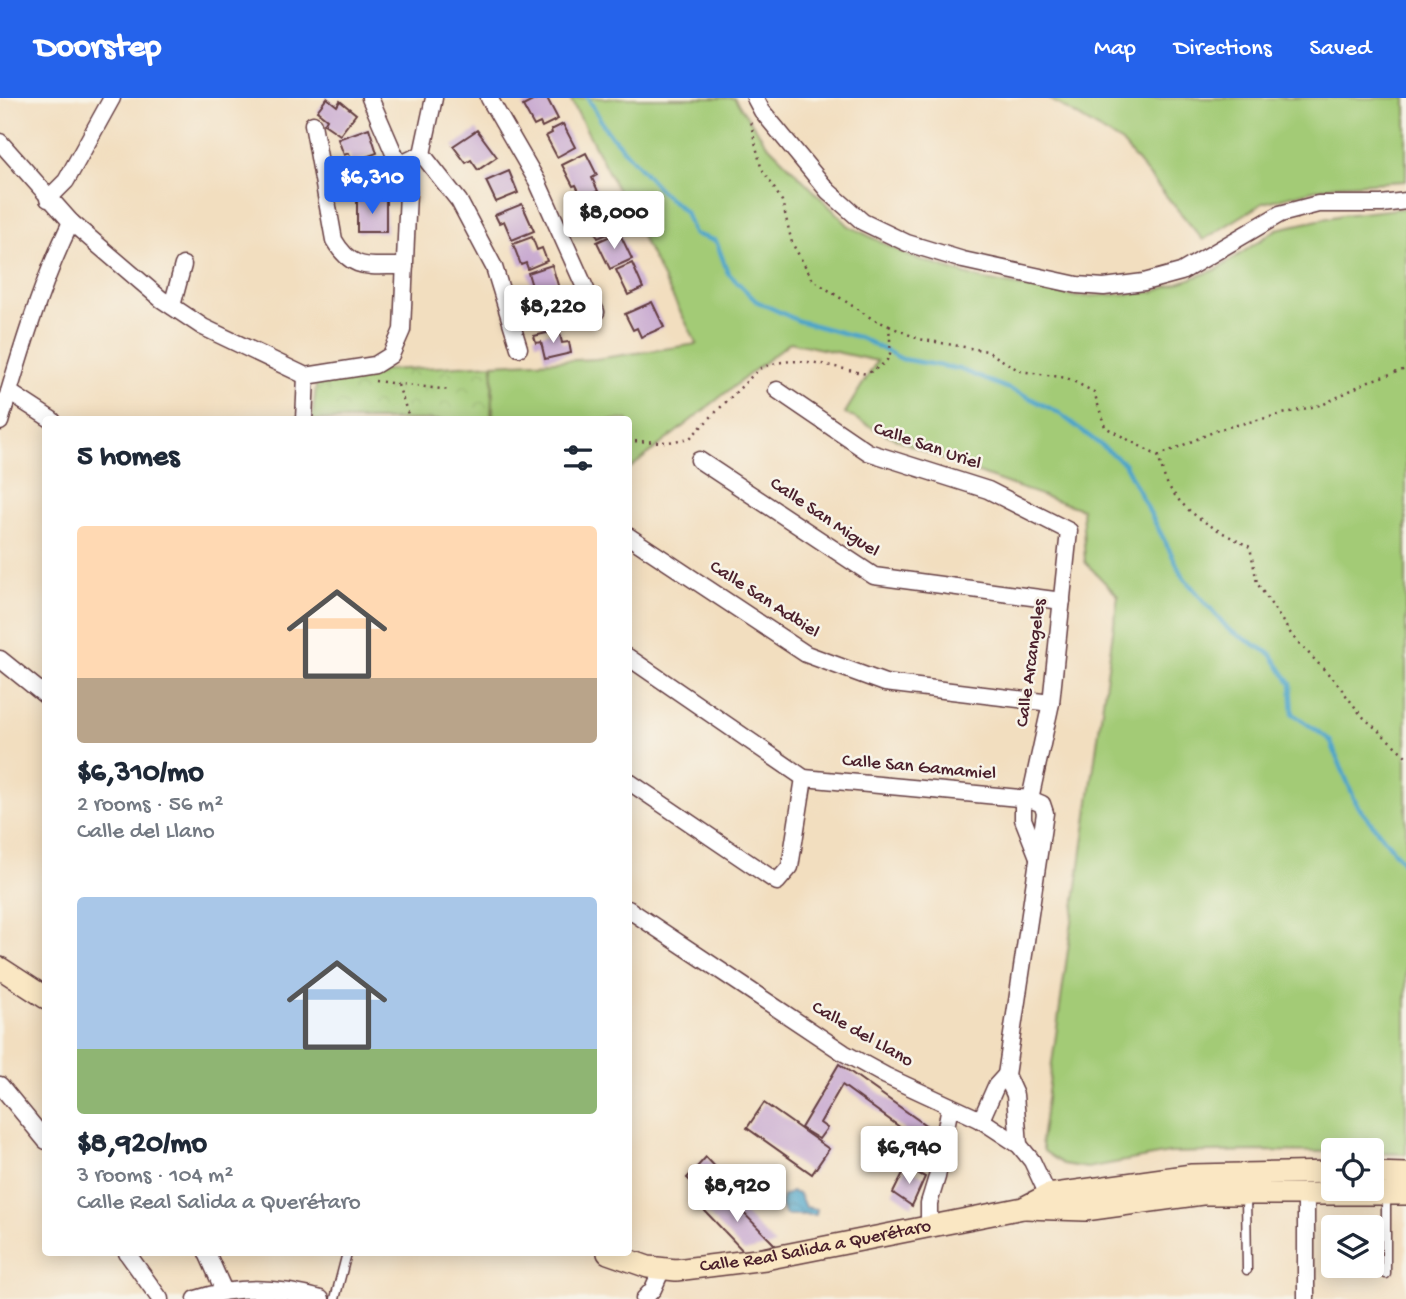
<!DOCTYPE html>
<meta charset="utf-8">
<style>
body{margin:0;font-family:"Gochi Hand",sans-serif;background:#f6f6f7;color:#1f2937;height:100vh;display:flex;flex-direction:column;font-size:26px;white-space:nowrap}
*{box-sizing:border-box;margin:0}
p{font-size:23px;color:#747a83}
.icon{flex:none;width:38px;height:38px;fill:none;stroke:currentColor;stroke-width:2;stroke-linecap:round;stroke-linejoin:round}
.map{position:relative;flex:1;overflow:hidden}
.sheet{position:absolute;left:42px;top:318px;width:590px;height:840px;display:flex;flex-direction:column;background:#fff;border-radius:7px;box-shadow:0 4px 18px #0003}
.sheet>*{flex:none}
.fabs{position:absolute;left:1321px;top:1040px;display:grid;gap:14px}
.fabs a{display:grid;place-items:center;width:63px;height:63px;border-radius:7px;background:#fff;box-shadow:0 4px 18px #0003;font-size:35px}
.price{position:absolute;translate:-50% -60px;padding:0 16px;border-radius:7px;background:#fff;color:#222;font-size:23px;line-height:46px;filter:drop-shadow(0 2px 4px #0008)}
.price::after{content:'';position:absolute;left:50%;top:42px;width:21px;height:16px;margin-left:-10px;background:inherit;clip-path:polygon(0 0,100% 0,50% 100%)}
.price.selected{background:#2563eb;color:#fff}
ul{padding:0;list-style:none}
li{display:grid;align-content:center;gap:14px;height:371px;padding:0 35px}
li span{display:grid;place-items:center;height:217px;border-radius:7px;color:#555}
li>.icon{margin-inline-start:auto}
span .icon{width:126px;height:126px;fill:#fffc;stroke-width:1}
li b{font-size:30px}
h2{display:flex;justify-content:space-between;align-items:center;height:84px;padding:0 35px;font-size:30px}
header{display:flex;align-items:center;gap:42px;box-sizing:border-box;height:98px;padding:0 35px;background:#2563eb;color:#fff}
header strong{font-size:33px}
nav{display:flex;gap:38px;margin-inline-start:auto;font-size:24px}
.map>svg:first-child{display:block}
</style>
<header>
<strong>Doorstep</strong>
<nav><a>Map</a><a>Directions</a><a>Saved</a></nav>
</header>
<div class="map">
<svg width="1406" height="1201" viewBox="0 0 1406 1201">
<defs>
<pattern id="park-crowns" width="20" height="18" patternUnits="userSpaceOnUse" patternTransform="scale(1.75)"><rect width="20" height="18" fill="#a3cb76"/><path d="M2 6a3 3 0 1 1 6 0M12 15a3 3 0 1 1 6 0" fill="none" stroke="#8eae66"/></pattern>
<pattern id="water-waves" width="16" height="10" patternUnits="userSpaceOnUse" patternTransform="scale(1.75)"><rect width="16" height="10" fill="#4ca4c9"/><path d="M0 5q4-4 8 0t8 0" fill="none" stroke="#4185a3"/></pattern>
</defs>
<rect width="100%" height="100%" fill="#f7f3e8"/>
<filter id="ink" filterUnits="userSpaceOnUse"><feTurbulence type="fractalNoise" baseFrequency=".0143" numOctaves="2"/><feDisplacementMap in="SourceGraphic" scale="14" xChannelSelector="R" yChannelSelector="G"/><feConvolveMatrix kernelMatrix="1 2 1 2 8 2 1 2 1" color-interpolation-filters="sRGB"/></filter>
<filter id="wash" filterUnits="userSpaceOnUse"><feTurbulence type="fractalNoise" baseFrequency=".00686" numOctaves="4" result="noise"/><feDisplacementMap in="SourceGraphic" scale="28" xChannelSelector="R" yChannelSelector="G"/><feGaussianBlur stdDeviation="1.57" result="paint"/><feColorMatrix in="noise" values="0 0 0 0 0 0 0 0 0 0 0 0 0 0 0 0 0 1.4 0 .05"/><feComposite in="paint" operator="in"/></filter>
<g filter="url(#wash)">
<rect width="100%" height="100%" fill="#f2debf"/>
<g fill="#a3cb76" stroke="#767550" stroke-width="2">
<path d="M570,0H734L766,45L849,128L909,158L980,181L1077,199L1153,194L1218,171L1277,131L1342,117L1406,110V1056L1372,1055V1052H1334L1333,1054L1256,1053L1169,1055L1087,1070L1063,1066L1044,1053L1041,1043L1118,498L1085,464L1082,411C1001,384 919,356 845,315L877,263L790,244L628,372V322H493V266L596,261L697,246Z"/>
<polygon points="1048,0 1406,0 1406,83 1334,87 1263,105 1203,142 1122,45"/>
</g>
<polygon fill="url(#park-crowns)" stroke="#767550" stroke-width="2" points="493,266 491,322 312,322 317,281 370,273"/>
<path fill="url(#water-waves)" stroke="#4b627a" stroke-width="2" d="M792,1094L799,1096L805,1109L817,1111L816,1117H786C780,1110 780,1106 783,1098Z"/>
<g fill="none" stroke-linecap="round" stroke-linejoin="round">
<polyline stroke="#4ca4c9" stroke-width="4.5" points="588,0 607,33 662,94 685,114 694,136 716,143 728,175 756,203 799,223 861,240 902,261 959,271 1022,296 1059,315 1124,365 1184,480 1229,532 1271,556 1291,586 1293,616 1330,642 1357,707 1406,768"/>
</g>
<g id="blocks">
<g fill="#c8a9d0">
<polygon points="327,0 337,8 340,3 356,16 340,37 324,26 327,21 317,13"/>
<polygon points="538,0 547,0 558,21 542,29 540,25 534,28 523,8"/>
<polygon points="563,26 575,49 557,59 546,38 552,35 551,32"/>
<polygon points="369,30 377,55 352,64 349,55 344,57 338,41"/>
<polygon points="477,32 497,59 478,72 471,62 466,65 453,48"/>
<polygon points="586,55 597,77 592,80 598,93 583,101 576,87 573,88 562,67"/>
<polygon points="373,59 385,90 357,101 345,69"/>
<polygon points="509,73 518,95 496,104 486,83"/>
<polygon points="607,98 622,130 598,140 584,109"/>
<rect x="357" y="102" width="29" height="32"/>
<polygon points="522,106 534,133 512,142 504,123 499,125 495,117"/>
<polygon points="619,134 632,161 610,171 597,144"/>
<polygon points="532,139 537,152 542,150 547,163 528,171 526,165 521,167 513,146"/>
<polygon points="632,165 643,190 628,197 616,172"/>
<polygon points="552,167 560,194 536,202 528,175"/>
<polygon points="562,203 565,227 543,229 543,224 538,225 536,212 549,210 548,205"/>
<polygon points="652,204 664,229 641,239 637,230 633,232 625,216"/>
<polygon points="559,232 562,245 569,244 571,255 545,261 541,244 536,245 534,238"/>
<polygon points="839,966 931,1031 927,1062 906,1047 912,1038 842,987 820,1025 827,1030 819,1041 801,1030"/>
<polygon points="764,1005 829,1051 812,1076 747,1030"/>
<polygon points="706,1059 721,1075 702,1094 687,1080"/>
<polygon points="906,1069 925,1079 912,1108 893,1095"/>
<polygon points="722,1093 775,1147 744,1154 704,1112"/>
</g>
</g>
</g>
<g filter="url(#ink)">
<use href="#blocks" fill-opacity="0" stroke="#633c41" stroke-width="2"/>
<g fill="none" stroke-linecap="round" stroke-linejoin="round">
<defs>
<g id="lane">
<polyline points="1246,1096 1247,1172"/>
<polyline points="1386,1176 1386,1096"/>
<polyline points="335,1201 347,1155"/>
</g>
<g id="street">
<polyline points="489,0 537,83 596,214"/>
<polyline points="755,0 762,13 828,93 863,124 907,145 963,162 1077,187 1104,189 1144,184 1181,174 1280,116 1318,106 1382,106 1406,103"/>
<path d="M313,26L334,142C353,175 371,167 405,168"/>
<polyline points="0,44 71,124 161,201 203,229 306,278"/>
<polyline points="422,56 459,103 494,169 519,250"/>
<polyline points="399,67 422,56 434,0"/>
<polyline points="48,101 66,83 112,0"/>
<polyline points="172,208 183,167"/>
<polyline points="306,278 375,267 391,257 402,232 408,94 399,67 370,0"/>
<polyline points="777,292 868,354 988,392 1069,433 1051,605 1030,701 1023,707 1023,721 1038,759"/>
<polyline points="9,294 52,322"/>
<polyline points="304,322 306,278"/>
<path d="M0,324C20,256 40,188 71,124"/>
<polyline points="699,362 874,478 1062,503"/>
<polyline points="628,438 806,556 885,585 1051,605"/>
<polyline points="628,559 804,680 1030,701 1042,706 1045,715 1006,977 1015,997 1019,1047"/>
<polyline points="0,561 46,598"/>
<polyline points="628,683 777,784 790,769 804,680"/>
<polyline points="628,811 844,955 886,978 981,1022 1019,1047 1032,1063 1048,1097 1049,1106"/>
<polyline points="0,987 46,1043"/>
<polyline points="981,1022 996,988 1006,977"/>
<polyline points="1306,1096 1306,1201"/>
<polyline points="929,1128 929,1105 937,1079 950,1008"/>
<polyline points="127,1155 160,1201"/>
<polyline points="207,1155 224,1193"/>
<path d="M196,1201C237,1187 280,1189 321,1201"/>
<polyline points="644,1201 653,1191 662,1171"/>
</g>
<g id="secondary">
<polyline points="0,870 46,900"/>
<polyline points="1372,1075 1406,1076"/>
<polyline points="1025,1110 1085,1112 1202,1096 1406,1096"/>
<path id="s1" d="M608,1155L648,1169L676,1172L765,1161L1023,1110L1048,1097L1192,1077L1334,1074"/>
</g>
</defs>
<use href="#lane" stroke="#633c41" stroke-width="11"/>
<use href="#street" stroke="#633c41" stroke-width="19"/>
<use href="#secondary" stroke="#633c41" stroke-width="24"/>
<g stroke="#633c41" stroke-width="2.5" stroke-dasharray="2 5" stroke-linecap="butt">
<path d="M889,228L919,241L987,253L1020,273L1067,280L1094,294L1105,329L1158,358C1161,367 1163,377 1167,385C1184,417 1219,433 1250,449L1257,485L1293,539L1336,584L1361,617L1406,658"/>
<polyline points="375,283 450,292"/>
<polyline points="398,287 410,322"/>
<path d="M628,343L669,344L690,340L759,271C795,254 830,269 867,276C895,260 891,260 889,228L871,220L813,182L792,145L782,103L761,69L750,23"/>
<polyline points="1158,358 1220,331 1324,306 1369,283 1406,271"/>
</g>
<use href="#lane" stroke="#fff" stroke-width="8"/>
<use href="#street" stroke="#fff" stroke-width="16"/>
<use href="#secondary" stroke="#fae7c3" stroke-width="21"/>
</g>
</g>
<g text-anchor="middle" dominant-baseline="central" stroke-width="5" stroke-linejoin="round" paint-order="stroke">
<g font-size="19" fill="#4a1f2b" stroke="#f7f3e8">
<text transform="translate(927 349) rotate(19)">Calle San Uriel</text>
<text transform="translate(824 420) rotate(34)">Calle San Miguel</text>
<text transform="translate(764 502) rotate(33)">Calle San Adbiel</text>
<text transform="translate(1032 565) rotate(-82)">Calle Arcangeles</text>
<text transform="translate(919 670) rotate(5)">Calle San Gamamiel</text>
<text transform="translate(862 937) rotate(30)">Calle del Llano</text>
<text stroke="none"><textPath href="#s1" startOffset="212">Calle Real Salida a Querétaro</textPath></text>
</g>
</g>
</svg>
<div class="fabs">
<a><svg class="icon" aria-label="locate" viewBox="0 0 24 24"><circle cx="12" cy="12" r="6"/><path d="M12 2v4M12 18v4M2 12h4M18 12h4"/></svg></a>
<a><svg class="icon" aria-label="layers" viewBox="0 0 24 24"><path d="M12 4l9 5-9 5-9-5zM3 14l9 5 9-5"/></svg></a>
</div>
<b class="price selected" style="left:372px;top:118px">$6,310</b>
<b class="price" style="left:614px;top:153px">$8,000</b>
<b class="price" style="left:553px;top:247px">$8,220</b>
<b class="price" style="left:909px;top:1088px">$6,940</b>
<b class="price" style="left:737px;top:1126px">$8,920</b>
<section class="sheet">
<h2>5 homes<svg class="icon" aria-label="filters" viewBox="0 0 24 24"><path d="M4 7h16M4 17h16"/><circle cx="9" cy="7" r="2"/><circle cx="15" cy="17" r="2"/></svg></h2>
<ul>
<li><span style="background:linear-gradient(#ffd9b3 70%,#b9a48a 0)"><svg class="icon" aria-label="home" viewBox="0 0 24 24"><path d="M3 11l9-7 9 7M6 9v11h12V9"/></svg></span><div><b>$6,310/mo</b><p>2 rooms · 56 m²</p><p>Calle del Llano</p></div></li>
<li><span style="background:linear-gradient(#a9c7e8 70%,#8fb573 0)"><svg class="icon" aria-label="home" viewBox="0 0 24 24"><path d="M3 11l9-7 9 7M6 9v11h12V9"/></svg></span><div><b>$8,920/mo</b><p>3 rooms · 104 m²</p><p>Calle Real Salida a Querétaro</p></div></li>
</ul>
</section>
</div>
